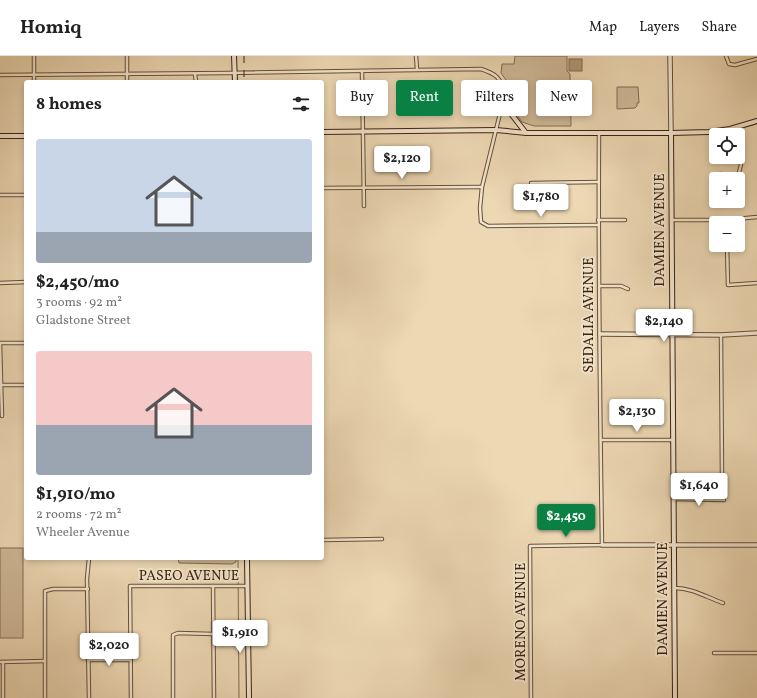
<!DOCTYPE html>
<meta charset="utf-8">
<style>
body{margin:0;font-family:Vollkorn,serif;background:#f2f2f2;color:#222;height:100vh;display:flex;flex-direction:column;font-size:15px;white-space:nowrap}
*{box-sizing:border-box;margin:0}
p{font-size:13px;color:#767676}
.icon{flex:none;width:22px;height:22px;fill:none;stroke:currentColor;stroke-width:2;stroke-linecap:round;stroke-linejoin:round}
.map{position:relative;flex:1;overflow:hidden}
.drawer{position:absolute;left:24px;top:24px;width:300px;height:480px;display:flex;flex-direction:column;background:#fff;border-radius:4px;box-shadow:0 2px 6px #0003}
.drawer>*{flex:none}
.hud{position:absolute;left:336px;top:24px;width:361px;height:36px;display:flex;gap:8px}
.tools{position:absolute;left:709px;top:72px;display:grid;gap:8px}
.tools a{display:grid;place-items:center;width:36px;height:36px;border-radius:4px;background:#fff;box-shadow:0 2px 6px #0003;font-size:20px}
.price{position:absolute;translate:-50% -34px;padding:0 9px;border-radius:4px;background:#fff;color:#222;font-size:13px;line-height:26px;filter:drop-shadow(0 1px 2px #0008)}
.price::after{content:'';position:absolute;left:50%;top:24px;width:12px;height:9px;margin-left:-6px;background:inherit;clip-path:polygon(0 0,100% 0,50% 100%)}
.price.on{background:#0b8043;color:#fff}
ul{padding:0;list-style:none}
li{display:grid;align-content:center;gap:8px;height:212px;padding:0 12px}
li span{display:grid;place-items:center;height:124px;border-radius:4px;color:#555}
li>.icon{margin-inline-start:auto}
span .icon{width:72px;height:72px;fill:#fffc;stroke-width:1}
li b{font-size:17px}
h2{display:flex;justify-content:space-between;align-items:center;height:48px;padding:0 12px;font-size:17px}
.chip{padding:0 14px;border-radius:4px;background:#fff;box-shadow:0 2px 6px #0003;font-size:14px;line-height:36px}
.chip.on{background:#0b8043;color:#fff}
header{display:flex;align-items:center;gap:24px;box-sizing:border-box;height:56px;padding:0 20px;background:#fff;border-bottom:1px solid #e0e0e0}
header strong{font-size:19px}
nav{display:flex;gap:22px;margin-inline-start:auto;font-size:14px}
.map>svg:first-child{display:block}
</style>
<header>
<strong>Homiq</strong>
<nav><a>Map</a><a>Layers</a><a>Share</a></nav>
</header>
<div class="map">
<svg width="757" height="642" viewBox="0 0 757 642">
<rect width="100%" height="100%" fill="#edd8b4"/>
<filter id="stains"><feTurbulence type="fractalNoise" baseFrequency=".005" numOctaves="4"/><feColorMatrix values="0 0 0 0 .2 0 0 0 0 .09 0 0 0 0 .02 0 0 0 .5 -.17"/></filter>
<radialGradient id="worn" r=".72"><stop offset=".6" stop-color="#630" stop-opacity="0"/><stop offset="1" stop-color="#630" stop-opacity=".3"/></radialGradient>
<g fill="#cfb998" stroke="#846d54">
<polygon points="515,0 567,0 567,15 570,18 571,70 534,70 522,66 514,55 511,31 501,17 502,8 514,8"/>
<polygon points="617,31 638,31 639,47 637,47 637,50 635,52 617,53"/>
<rect x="0" y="492" width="23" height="90"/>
<polygon points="178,502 236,502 236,506 232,508 179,507"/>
</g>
<rect fill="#b09a7c" stroke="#816a50" x="569" y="3" width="13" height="12"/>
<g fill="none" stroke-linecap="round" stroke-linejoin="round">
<polyline stroke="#816a50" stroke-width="1" points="238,502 239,642"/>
<defs>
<g id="minor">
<polyline points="34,0 34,26"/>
<polyline points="127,0 127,26"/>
<polyline points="416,0 417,13"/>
<polyline points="726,0 729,8 735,9 757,3"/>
<polyline points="362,15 364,150"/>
<polyline points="195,18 196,26"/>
<path d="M0,19L229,17L481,13C496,18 500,21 505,37L482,131L480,152L481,166L488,170L598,169"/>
<polyline points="730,73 732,79"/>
<polyline points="720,118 738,120 741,109 738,99"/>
<polyline points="531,127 599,126"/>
<polyline points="322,132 482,131"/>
<polyline points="0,139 26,139"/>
<polyline points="598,164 625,164"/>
<polyline points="672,164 726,164 757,161"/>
<polyline points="727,189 728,229 757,227"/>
<polyline points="0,227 26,226"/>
<polyline points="600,230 621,230 628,233"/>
<polyline points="721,279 722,421"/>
<polyline points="0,287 2,360"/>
<polyline points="0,287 26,287"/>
<polyline points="1,329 26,329"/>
<polyline points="601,384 672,384"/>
<polyline points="674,443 724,444"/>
<polyline points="322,484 382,483"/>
<polyline points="213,530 214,642"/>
<path d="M675,532C692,532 706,541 723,547"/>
<polyline points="714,597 757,597"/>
<polyline points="88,604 130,604"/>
<polyline points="0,606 45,605"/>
<polyline points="3,642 3,606"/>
<polyline points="45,642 45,535 53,533 88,533"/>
<polyline points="89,642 87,523 89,502"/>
<polyline points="131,642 130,530 247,530"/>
<polyline points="173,642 173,579 178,577 213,578"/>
<path d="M531,642L530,490L602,489C600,352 598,215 599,78"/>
</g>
<g id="tertiary">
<polyline points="670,0 671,77"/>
<polyline points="600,278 721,279 757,277"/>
<polyline points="602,489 757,489"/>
</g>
<g id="secondary">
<polyline points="234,0 235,26"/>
<polyline points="505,37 512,59 526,77"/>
<polyline points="322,76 496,74 527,77 671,77 709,76 730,73 757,65"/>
<polyline points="671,77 675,642"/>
<polyline points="0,80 26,80"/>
<polyline points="247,502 249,642"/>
</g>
</defs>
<use href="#minor" stroke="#674f38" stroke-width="4.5"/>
<use href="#tertiary" stroke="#674f38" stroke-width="5.5"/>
<use href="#secondary" stroke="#3a210f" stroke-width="6"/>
<use href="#minor" stroke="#f3e6ce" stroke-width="2.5"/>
<use href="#tertiary" stroke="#f3e6ce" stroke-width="3.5"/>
<use href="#secondary" stroke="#f3e6ce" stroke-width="4"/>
<polyline stroke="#3a210f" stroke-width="1" stroke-dasharray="7 7" stroke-linecap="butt" points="244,0 244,26"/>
</g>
<g text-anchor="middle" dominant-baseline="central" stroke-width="4" stroke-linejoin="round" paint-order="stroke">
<g font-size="14" fill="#3a210f" stroke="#f3e6ce">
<text transform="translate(660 174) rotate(-90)">DAMIEN AVENUE</text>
<text transform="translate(589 259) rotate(-90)">SEDALIA AVENUE</text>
<text x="189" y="520">PASEO AVENUE</text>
<text transform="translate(663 543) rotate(-90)">DAMIEN AVENUE</text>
<text transform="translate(521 566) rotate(-90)">MORENO AVENUE</text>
</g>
</g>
<rect width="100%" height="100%" filter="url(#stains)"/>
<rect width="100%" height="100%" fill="url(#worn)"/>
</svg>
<div class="tools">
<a><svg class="icon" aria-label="locate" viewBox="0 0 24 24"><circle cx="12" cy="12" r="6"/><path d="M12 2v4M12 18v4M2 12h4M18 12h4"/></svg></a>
<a>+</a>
<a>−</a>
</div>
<b class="price" style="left:402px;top:124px">$2,120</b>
<b class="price" style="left:541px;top:162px">$1,780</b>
<b class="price" style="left:664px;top:287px">$2,140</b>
<b class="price" style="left:637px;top:377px">$2,130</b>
<b class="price" style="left:699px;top:451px">$1,640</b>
<b class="price on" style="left:566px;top:482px">$2,450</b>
<b class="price" style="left:240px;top:598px">$1,910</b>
<b class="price" style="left:109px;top:611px">$2,020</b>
<div class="hud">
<a class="chip">Buy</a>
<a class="chip on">Rent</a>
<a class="chip">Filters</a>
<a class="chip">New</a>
</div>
<section class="drawer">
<h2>8 homes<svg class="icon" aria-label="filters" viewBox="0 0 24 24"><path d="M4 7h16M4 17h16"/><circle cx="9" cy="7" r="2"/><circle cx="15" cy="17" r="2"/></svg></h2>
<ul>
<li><span style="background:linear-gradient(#c9d6e8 75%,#9aa5b1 0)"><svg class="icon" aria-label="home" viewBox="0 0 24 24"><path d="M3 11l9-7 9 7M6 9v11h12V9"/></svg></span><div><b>$2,450/mo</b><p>3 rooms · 92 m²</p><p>Gladstone Street</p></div></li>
<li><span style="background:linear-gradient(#f6c9c9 60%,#9aa5b1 0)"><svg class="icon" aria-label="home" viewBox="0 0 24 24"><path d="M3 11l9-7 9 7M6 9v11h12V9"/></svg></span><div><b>$1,910/mo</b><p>2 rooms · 72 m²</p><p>Wheeler Avenue</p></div></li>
</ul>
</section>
</div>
